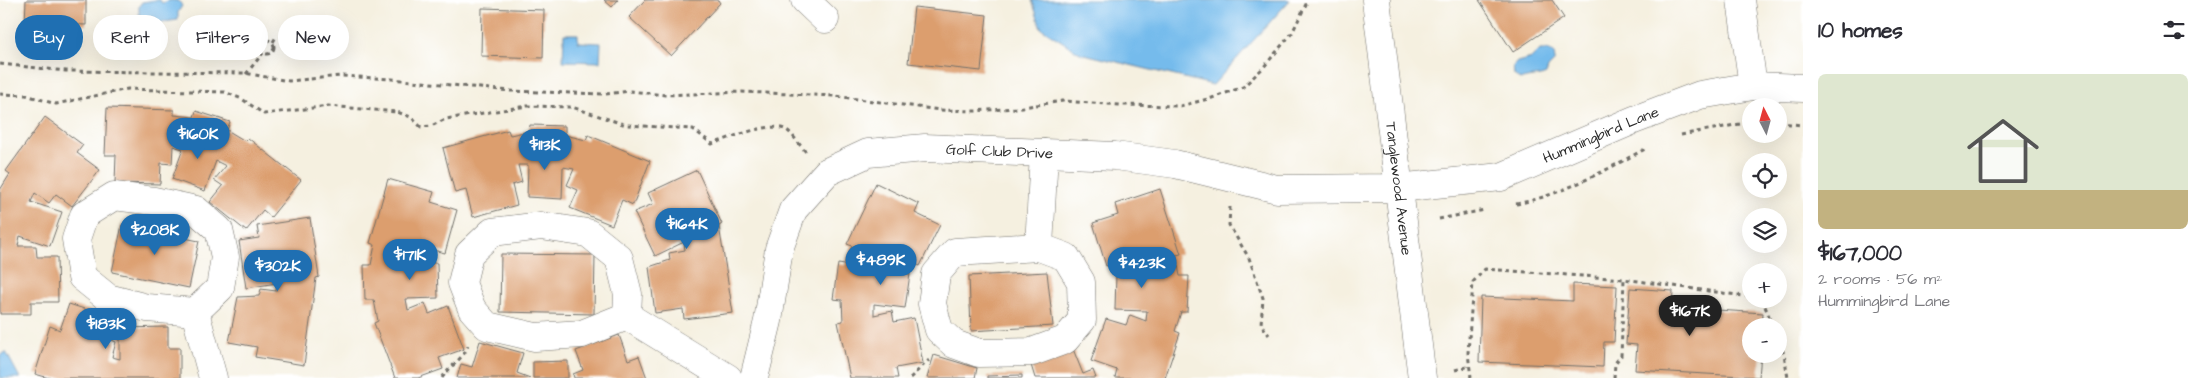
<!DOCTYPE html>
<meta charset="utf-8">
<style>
body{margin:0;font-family:"Architects Daughter",sans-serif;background:#f2f2f3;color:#2b2b33;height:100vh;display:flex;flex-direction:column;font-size:19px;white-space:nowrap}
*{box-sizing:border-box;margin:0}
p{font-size:16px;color:#7c7c81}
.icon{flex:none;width:28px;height:28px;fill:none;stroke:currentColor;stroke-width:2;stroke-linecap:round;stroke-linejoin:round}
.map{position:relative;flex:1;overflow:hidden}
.drawer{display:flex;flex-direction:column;background:#fff;width:400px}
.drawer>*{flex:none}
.top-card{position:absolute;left:15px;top:15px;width:475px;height:45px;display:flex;gap:10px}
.needle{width:32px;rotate:354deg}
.buttons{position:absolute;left:1742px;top:98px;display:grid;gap:10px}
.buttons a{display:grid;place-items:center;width:45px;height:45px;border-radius:50%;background:#fff;box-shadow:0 5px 20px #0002;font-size:25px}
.price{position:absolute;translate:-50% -42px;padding:0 11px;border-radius:18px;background:#1f6fb2;color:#fff;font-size:16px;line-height:32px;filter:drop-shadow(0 1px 2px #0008)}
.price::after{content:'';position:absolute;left:50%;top:30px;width:15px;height:11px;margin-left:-8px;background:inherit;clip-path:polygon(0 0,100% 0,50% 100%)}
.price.on{background:#222;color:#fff}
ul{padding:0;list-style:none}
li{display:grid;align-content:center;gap:10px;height:265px;padding:0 15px}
li span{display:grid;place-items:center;height:155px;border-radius:8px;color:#555}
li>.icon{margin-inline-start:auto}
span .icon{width:90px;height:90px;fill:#fffc;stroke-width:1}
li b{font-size:21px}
h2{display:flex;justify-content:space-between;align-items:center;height:60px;padding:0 15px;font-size:21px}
.chip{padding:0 18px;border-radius:22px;background:#fff;box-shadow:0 5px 20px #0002;font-size:18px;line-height:45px}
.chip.on{background:#1f6fb2;color:#fff}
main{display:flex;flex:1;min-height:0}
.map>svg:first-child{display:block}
</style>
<main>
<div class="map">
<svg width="1803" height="378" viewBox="0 0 1803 378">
<rect width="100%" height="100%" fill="#fff"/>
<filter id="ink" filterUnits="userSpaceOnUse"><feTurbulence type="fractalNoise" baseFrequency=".02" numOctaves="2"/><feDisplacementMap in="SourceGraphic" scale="10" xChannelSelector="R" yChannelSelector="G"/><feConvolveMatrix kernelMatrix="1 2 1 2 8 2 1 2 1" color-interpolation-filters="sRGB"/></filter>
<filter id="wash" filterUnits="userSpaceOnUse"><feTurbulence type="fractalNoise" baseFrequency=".0096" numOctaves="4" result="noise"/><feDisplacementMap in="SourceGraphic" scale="20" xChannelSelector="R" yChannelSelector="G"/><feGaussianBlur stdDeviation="1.12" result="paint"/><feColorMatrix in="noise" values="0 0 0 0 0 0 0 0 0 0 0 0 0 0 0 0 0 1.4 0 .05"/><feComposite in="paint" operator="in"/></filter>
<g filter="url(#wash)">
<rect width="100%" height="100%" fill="#f5f0e0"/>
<g fill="#75bbec" stroke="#50738c">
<polygon points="156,0 160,0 162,3 171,0 179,1 182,6 178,12 178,20 157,23 156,18 151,16 146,18 139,15 139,6 142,2"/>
<polygon points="1032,0 1290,0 1213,85 1080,53 1041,28"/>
<polygon points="564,34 578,34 578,42 601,43 600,62 563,61"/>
<path d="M1540,50H1547L1554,53L1555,61L1548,68L1546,74C1538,78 1529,76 1520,80L1514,75L1513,66L1517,62L1532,58Z"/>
<polygon points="6,352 20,378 0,378 0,355"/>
</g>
<g id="blocks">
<g fill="#dc9e6e">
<polygon points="26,0 86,0 86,25 25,23"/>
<polygon points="604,0 618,0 612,7"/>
<polygon points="645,0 718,0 720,3 671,56 629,17"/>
<polygon points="1479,0 1552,0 1564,18 1513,52"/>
<polygon points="914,7 987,15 981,71 908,63"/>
<polygon points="482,8 544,10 543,58 481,56"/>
<polygon points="107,108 174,110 174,115 194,117 196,111 230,122 227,130 245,141 248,138 301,180 271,217 263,210 246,231 210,202 223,186 214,180 226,166 216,161 205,191 172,179 183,149 173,146 172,164 161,163 160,184 115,183 116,155 105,155"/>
<polygon points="45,117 83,145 77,153 100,170 72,206 56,194 49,203 35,193 31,202 62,212 50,246 20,236 18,246 36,246 37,257 57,257 58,302 31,302 31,314 0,314 0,190 10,174 6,171"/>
<polygon points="530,125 565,126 565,135 586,140 588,135 650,161 633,205 622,200 612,225 570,208 578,190 567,185 574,169 563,167 562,199 527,197 528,165 518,165 522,182 512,185 517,205 473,217 466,190 455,193 443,148 508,130 510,135 529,131"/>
<polygon points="697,170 722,224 719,226 733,313 684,319 683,309 655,313 649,267 670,260 669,253 685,250 684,242 655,256 634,212 653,204 648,193"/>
<polygon points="388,179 434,192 431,202 457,210 445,253 425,248 422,258 405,253 404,263 437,263 438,298 406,299 408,310 425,303 429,314 448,306 464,349 439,358 443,369 418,378 395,378 374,323 378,321 374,300 365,300 364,265 371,265 375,245 370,243"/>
<polygon points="876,183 919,204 915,213 940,225 920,266 901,257 896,267 880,259 878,269 910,274 905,308 874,304 874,315 892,311 894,322 914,318 923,363 896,368 898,378 850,378 838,322 843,321 842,300 833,299 838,264 845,265 852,246 847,244"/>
<polygon points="1160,189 1181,254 1176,255 1180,276 1189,276 1187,312 1181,312 1175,331 1180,333 1165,378 1115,378 1117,370 1091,361 1106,319 1126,325 1130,315 1146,321 1147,311 1115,310 1116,275 1147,275 1146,265 1129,270 1126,260 1106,266 1093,223 1118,215 1115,204"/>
<polygon points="310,218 319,277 316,278 304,365 255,357 257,347 229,342 238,297 259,296 261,289 276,291 277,283 246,288 239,241 259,238 257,226"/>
<polygon points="122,225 199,241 189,288 112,272"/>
<polygon points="501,254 595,255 594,314 500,312"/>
<polygon points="1047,272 1053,326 971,331 969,276"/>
<polygon points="1573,284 1617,286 1614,342 1604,342 1603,367 1479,362 1481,297 1573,301"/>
<polygon points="1630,288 1673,291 1672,307 1763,313 1762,326 1751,326 1751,354 1761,354 1759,377 1635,370 1637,345 1626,344"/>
<polygon points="69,304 112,318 110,339 116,342 112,357 120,359 120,328 168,327 168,348 180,348 180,378 49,378 35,374 50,326 60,330"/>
<polygon points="619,335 628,360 639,356 647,378 574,378 573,374 583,370 576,351"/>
<polygon points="480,341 523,353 517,373 530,378 457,378 461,364 472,367"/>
<polygon points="1073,349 1083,374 1093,370 1096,378 1035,378 1031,365"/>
<polygon points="934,355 977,368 975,378 927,378"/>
<polygon points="568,361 568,378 533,378 533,362"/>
<polygon points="1022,375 1022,378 987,378 987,376"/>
</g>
</g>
</g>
<g filter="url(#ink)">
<use href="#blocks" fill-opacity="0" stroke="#72706a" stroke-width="1"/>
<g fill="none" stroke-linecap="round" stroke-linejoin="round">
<defs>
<g id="street">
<polyline points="805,0 825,19"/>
<polyline points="1741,0 1753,86"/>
<polygon points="114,196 154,201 196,210 219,230 225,257 220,288 195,312 147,308 108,298 82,277 76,239 84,215"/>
<polygon points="541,226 588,233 619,258 628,294 627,316 582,334 535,337 487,326 472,309 462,283 469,254 492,232"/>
<polyline points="1039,247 1066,257 1081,282 1082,320 1065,340 1032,352 979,353 954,344 939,330 932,304 936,274 955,252 1039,247 1044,153"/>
<polyline points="195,312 213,378"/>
<polyline points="627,316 728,378"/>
<path id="s1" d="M754,378L768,321L779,249L793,210L827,172L868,153L925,148L1115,156L1175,164L1277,189L1398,188L1501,177L1634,120L1700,95L1753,86L1803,88"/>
</g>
<g id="secondary">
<path id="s2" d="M1376,0L1422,378"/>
</g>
</defs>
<use href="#street" stroke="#72706a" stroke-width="29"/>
<use href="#secondary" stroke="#72706a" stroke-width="29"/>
<g stroke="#72706a" stroke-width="3" stroke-dasharray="4 4" stroke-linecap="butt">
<circle cx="267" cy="47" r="7"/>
<polyline points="273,42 276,37"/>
<polyline points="0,64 66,71 244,73 289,81 341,76 392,79 510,91 605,94 630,91 665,95 742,92 835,96 940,110 975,111 1016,108 1063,101 1121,105 1180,106 1212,98 1243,87 1263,68 1292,33 1308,0"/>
<polyline points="246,74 263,53"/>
<path d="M0,94L26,95L56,104L128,89L225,92L242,99L264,114L328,106L397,112L411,117L421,127L431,126L446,119L527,106L572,107L626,125L693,129L712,144C728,139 773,119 788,131C795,137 800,146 806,152"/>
<polyline points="1779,123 1803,125"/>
<polyline points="1681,135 1751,122"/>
<path d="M1516,204C1562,195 1604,171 1645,149"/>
<polyline points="1230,207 1229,225 1249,258 1263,298 1261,324 1269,335"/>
<polyline points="1439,219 1485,210"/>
<polyline points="1762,299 1773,326"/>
<polyline points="1779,342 1784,354 1788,378"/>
<polyline points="1455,370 1470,366"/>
<path d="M442,378C450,366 463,359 468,346"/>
<polyline points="910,378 929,360"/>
<polyline points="1471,378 1468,353 1473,282 1485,269 1624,279 1751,297"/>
<polyline points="1614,378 1615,363 1621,356 1624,279"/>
</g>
<use href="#street" stroke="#fff" stroke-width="28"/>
<use href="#secondary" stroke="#fff" stroke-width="28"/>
</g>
</g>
<g text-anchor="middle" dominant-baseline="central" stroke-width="4" stroke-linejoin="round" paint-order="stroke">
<g font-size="15" fill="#2b2b2b" stroke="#fff">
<text stroke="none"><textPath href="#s1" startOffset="1015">Hummingbird Lane</textPath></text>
<text stroke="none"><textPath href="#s1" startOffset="401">Golf Club Drive</textPath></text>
<text stroke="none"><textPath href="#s2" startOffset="190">Tanglewood Avenue</textPath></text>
</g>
</g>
</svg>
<div class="buttons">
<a><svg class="needle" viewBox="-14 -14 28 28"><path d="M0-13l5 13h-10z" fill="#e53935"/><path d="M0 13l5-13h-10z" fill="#7c7c81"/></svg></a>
<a><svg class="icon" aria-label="locate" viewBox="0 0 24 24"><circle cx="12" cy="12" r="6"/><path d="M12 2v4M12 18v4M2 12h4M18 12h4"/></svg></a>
<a><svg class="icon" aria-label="layers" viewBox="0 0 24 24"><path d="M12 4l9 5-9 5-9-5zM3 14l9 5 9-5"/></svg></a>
<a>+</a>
<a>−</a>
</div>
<b class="price" style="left:198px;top:160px">$160K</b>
<b class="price" style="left:545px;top:171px">$113K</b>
<b class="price" style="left:687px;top:250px">$164K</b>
<b class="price" style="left:155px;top:256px">$208K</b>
<b class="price" style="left:410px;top:281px">$171K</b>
<b class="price" style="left:881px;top:286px">$489K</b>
<b class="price" style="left:1142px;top:289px">$423K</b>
<b class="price" style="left:278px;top:292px">$302K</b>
<b class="price on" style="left:1690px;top:337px">$167K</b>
<b class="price" style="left:106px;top:350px">$183K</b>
<div class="top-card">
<a class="chip on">Buy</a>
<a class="chip">Rent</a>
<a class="chip">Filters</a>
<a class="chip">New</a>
</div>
</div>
<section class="drawer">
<h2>10 homes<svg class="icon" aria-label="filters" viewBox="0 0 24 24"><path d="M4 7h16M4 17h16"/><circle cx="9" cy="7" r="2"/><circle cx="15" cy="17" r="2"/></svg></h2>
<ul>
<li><span style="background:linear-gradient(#dfe7d0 75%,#c2b280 0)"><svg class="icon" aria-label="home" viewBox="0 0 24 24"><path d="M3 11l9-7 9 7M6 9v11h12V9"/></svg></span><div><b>$167,000</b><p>2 rooms · 56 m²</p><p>Hummingbird Lane</p></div></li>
</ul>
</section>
</main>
